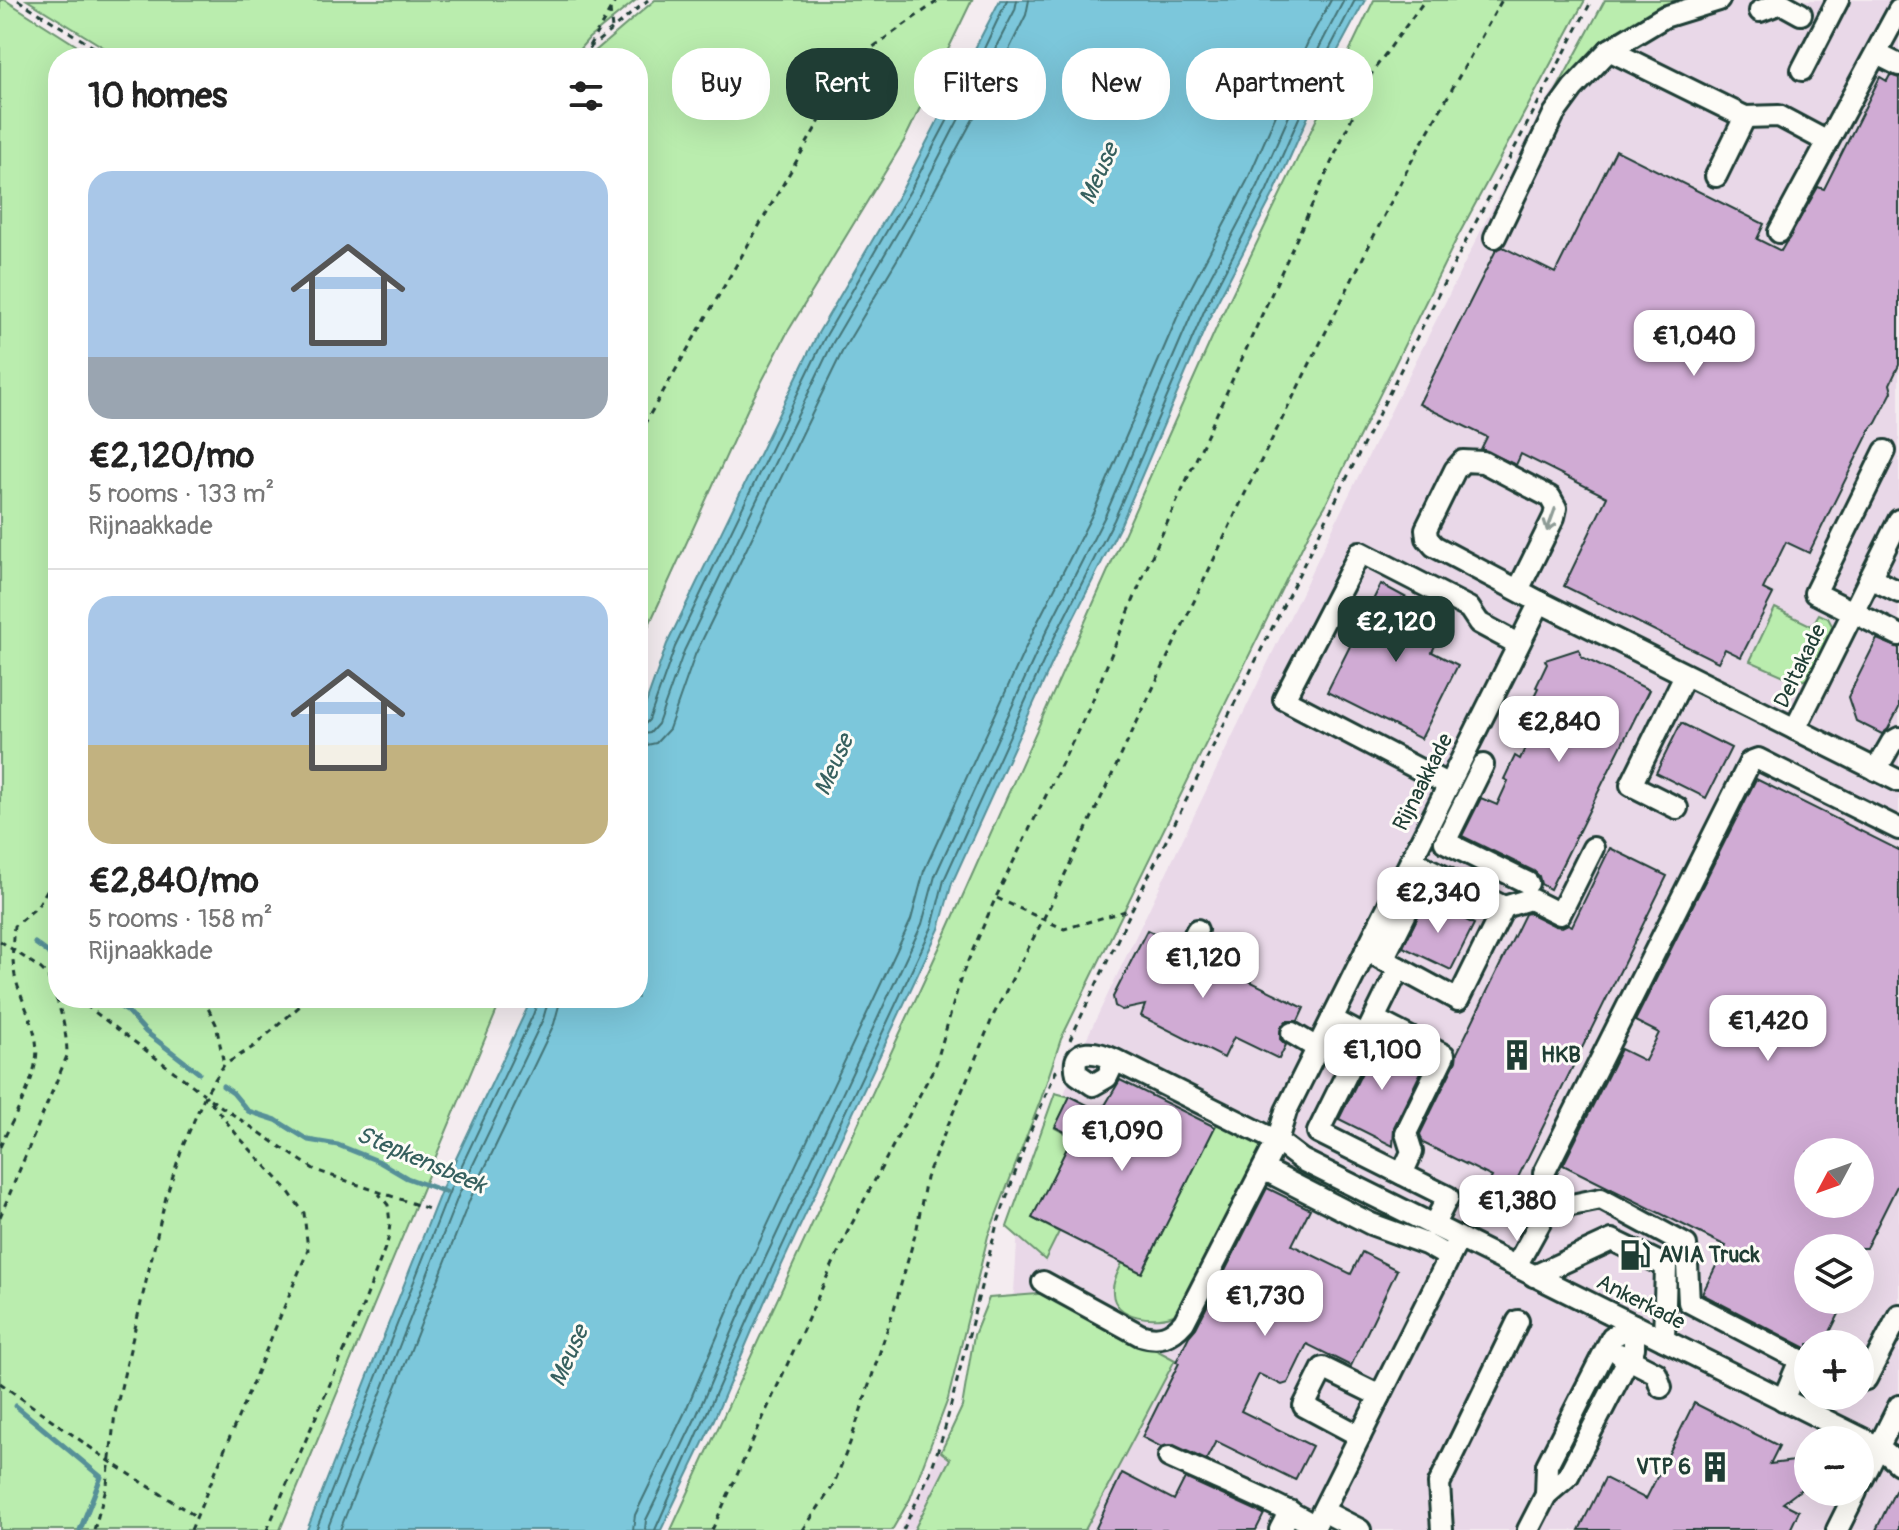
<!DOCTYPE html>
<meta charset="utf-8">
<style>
body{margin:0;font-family:Pangolin,sans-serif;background:#f6f6f6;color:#222;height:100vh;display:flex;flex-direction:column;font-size:30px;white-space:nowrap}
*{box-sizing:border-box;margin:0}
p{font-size:26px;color:#767676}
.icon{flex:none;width:44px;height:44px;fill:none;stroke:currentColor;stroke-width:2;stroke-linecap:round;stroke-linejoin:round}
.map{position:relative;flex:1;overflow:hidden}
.panel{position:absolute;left:48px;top:48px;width:600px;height:960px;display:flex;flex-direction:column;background:#fff;border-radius:32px;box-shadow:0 8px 32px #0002}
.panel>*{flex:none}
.top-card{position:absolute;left:672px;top:48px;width:760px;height:72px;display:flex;gap:16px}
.needle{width:52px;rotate:229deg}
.fabs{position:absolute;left:1794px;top:1138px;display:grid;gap:16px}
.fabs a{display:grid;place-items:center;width:80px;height:80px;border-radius:50%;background:#fff;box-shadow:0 8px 32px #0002;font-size:40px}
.price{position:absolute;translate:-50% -68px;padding:0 18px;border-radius:16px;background:#fff;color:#222;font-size:26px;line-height:52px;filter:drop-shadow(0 2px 4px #0008)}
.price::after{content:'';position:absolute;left:50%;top:48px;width:24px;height:18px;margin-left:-12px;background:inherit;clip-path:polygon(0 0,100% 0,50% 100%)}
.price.selected{background:#1f3d34;color:#fff}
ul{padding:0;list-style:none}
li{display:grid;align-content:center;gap:16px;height:424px;padding:0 40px}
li+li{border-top:2px solid #e0e0e0}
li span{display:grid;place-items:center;height:248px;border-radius:24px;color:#555}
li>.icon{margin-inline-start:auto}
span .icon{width:144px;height:144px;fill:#fffc;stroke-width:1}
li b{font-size:34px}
h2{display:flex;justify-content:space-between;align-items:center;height:96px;padding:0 40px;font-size:34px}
.tag{padding:0 28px;border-radius:32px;background:#fff;box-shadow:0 8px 32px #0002;font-size:28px;line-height:72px}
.tag.selected{background:#1f3d34;color:#fff}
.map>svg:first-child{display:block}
</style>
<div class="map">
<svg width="1899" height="1530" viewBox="0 0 1899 1530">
<rect width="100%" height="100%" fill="#f4ecf0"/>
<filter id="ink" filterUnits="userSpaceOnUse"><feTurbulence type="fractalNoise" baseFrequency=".0125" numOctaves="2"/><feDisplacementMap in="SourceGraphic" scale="16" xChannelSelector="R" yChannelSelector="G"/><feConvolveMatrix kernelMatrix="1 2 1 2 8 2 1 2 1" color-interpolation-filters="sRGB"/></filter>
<g filter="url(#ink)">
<path fill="#e9d8e8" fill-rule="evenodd" d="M1611,0H1899V1530H900L956,1418L1014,1292L1019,1211L1081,1050L1339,515L1542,108ZM1808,1152H1860V1204H1808ZM1808,1248H1860V1300H1808ZM1808,1344H1860V1396H1808ZM1808,1440H1860V1492H1808Z"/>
<g fill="#baedae" stroke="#6c9571" stroke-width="2">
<polygon points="0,0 5,0 96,58 58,58 58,998 502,998 280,1530 0,1530"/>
<polygon points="27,0 636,0 589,38 572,58 121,58"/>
<polygon points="655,0 972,0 904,141 787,333 748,408 638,649 638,58 587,58"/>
<polygon points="1374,0 1585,0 1458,236 1325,506 1310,531 1061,1039 1041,1099 988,1236 948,1399 910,1499 892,1530 671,1530 947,931 1223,313"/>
<polygon points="1605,0 1689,0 1658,9 1606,40 1556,91"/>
<polygon points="1775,608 1812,626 1819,614 1828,618 1834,629 1810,678 1798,682 1750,661"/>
<polygon points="1055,1093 1070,1097 1055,1128 1074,1138 1034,1219 1059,1232 1045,1260 1007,1227"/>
<path d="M1220,1121L1266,1149L1185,1305C1182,1308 1180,1312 1176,1314C1157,1323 1114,1319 1113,1293C1112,1282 1118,1273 1122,1263L1141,1273L1214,1128Z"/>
<polygon points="1050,1293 1175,1360 1085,1530 914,1530 950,1459 941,1452 962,1407 974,1335 989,1298"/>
</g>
<polygon fill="#7bc7db" stroke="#569098" stroke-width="2" points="1000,0 1365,0 1336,54 1274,193 1212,312 1121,524 1063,639 952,883 939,929 764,1303 712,1424 661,1530 307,1530 443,1186 532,998 638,998 638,726 667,644 817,335 903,188"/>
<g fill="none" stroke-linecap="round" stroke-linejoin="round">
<g stroke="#447477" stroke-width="2">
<polyline points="638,725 644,725 649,720 675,647 824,339 910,191 973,72 1007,0"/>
<polyline points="638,735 650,733 658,724 684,651 832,344 919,196 1015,10 1017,0"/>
<polyline points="638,747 656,743 669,729 695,655 843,350 898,258 993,82 1026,15 1029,0"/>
<polyline points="316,1530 450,1190 533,1015 539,998"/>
<polyline points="327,1530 459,1194 543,1019 549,998"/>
<polyline points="340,1530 470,1199 554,1024 561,998"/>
<polyline points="633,1530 635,1515 685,1412 737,1290 911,920 924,871 1035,627 1094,511 1185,299 1247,181 1308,42 1331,0"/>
<polyline points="645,1530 646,1520 696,1417 748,1295 922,924 935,876 1046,632 1105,516 1196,304 1258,186 1320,46 1344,0"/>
<polyline points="655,1530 757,1300 932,927 944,880 1055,636 1114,520 1205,309 1267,190 1329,50 1355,0"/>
</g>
<g stroke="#569098" stroke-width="5">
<polyline points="35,943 58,960"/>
<polyline points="106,998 128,1012 146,1032 199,1073"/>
<polyline points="223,1086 233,1093 248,1111 276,1120 308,1140 338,1145 378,1161 407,1178 446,1192"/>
<polyline points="16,1406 101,1477 80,1530"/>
</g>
</g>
<g fill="#d0abd4" stroke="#1f3d34" stroke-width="2" fill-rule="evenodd">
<polygon points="1890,75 1899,78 1899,365 1890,384 1892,392 1876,423 1870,430 1809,553 1786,542 1763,589 1773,594 1741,657 1725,649 1718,662 1564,586 1607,497 1521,454 1516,465 1481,449 1487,437 1419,404 1496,250 1503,247 1555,273 1616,150 1764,224 1757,239 1781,251 1818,187 1824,189 1880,77 1887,81"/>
<polygon points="1381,584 1447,620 1432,652 1458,665 1421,739 1327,692"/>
<polygon points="1877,639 1899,648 1899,708 1888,729 1882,734 1856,721 1848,697"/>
<polygon points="1579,649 1582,657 1649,690 1550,889 1541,884 1539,876 1534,871 1462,836 1481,798 1497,805 1508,781 1504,779 1515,756 1520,759 1533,731 1520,725 1538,688 1536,687 1547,664 1545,660"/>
<polygon points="1681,723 1731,748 1706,798 1656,773"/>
<path d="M1756,779L1899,850V1182L1866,1248H1808V1300H1846L1824,1344H1808V1349L1702,1294L1726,1246L1563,1165L1621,1049L1645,1061L1659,1033L1635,1021ZM1808,1152H1860V1204H1808Z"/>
<polygon points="1610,848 1667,876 1497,1220 1476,1209 1492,1177 1423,1143 1420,1134 1456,1061 1457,1053 1525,914 1529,913 1555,926 1562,927 1568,924 1572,926"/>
<polygon points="1426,900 1474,924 1451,970 1403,947"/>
<polygon points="1147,930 1175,944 1176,956 1182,962 1193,961 1199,956 1304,1008 1298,1021 1286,1021 1281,1027 1280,1039 1286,1045 1279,1059 1234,1037 1224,1058 1141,1016 1145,1005 1122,1010 1115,1006 1113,997"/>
<polygon points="1378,1040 1425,1064 1394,1127 1393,1146 1339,1119"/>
<polygon points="1120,1080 1215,1127 1142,1273 1032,1218 1073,1136 1055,1127 1070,1096 1101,1112"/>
<polygon points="1267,1188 1310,1209 1292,1245 1351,1274 1362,1252 1397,1270 1351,1366 1307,1344 1288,1383 1282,1385 1259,1374 1241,1411 1312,1446 1295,1480 1216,1441 1206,1460 1174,1445 1161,1447 1142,1437 1179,1363 1176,1362 1189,1336 1196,1328"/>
<polygon points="1694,1403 1779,1446 1770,1464 1794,1461 1807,1470 1807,1485 1783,1503 1799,1511 1790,1530 1579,1530 1605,1478 1646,1499"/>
<polygon points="1122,1473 1174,1500 1185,1478 1264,1514 1256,1530 1095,1530"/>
<polygon points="1899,1483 1899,1530 1876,1530"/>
</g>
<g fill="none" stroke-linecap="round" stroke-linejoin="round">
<defs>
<g id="minor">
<polyline points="1760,11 1781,3 1801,14"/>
<polyline points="1609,50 1745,117 1779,116 1826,141"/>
<polyline points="1877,54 1899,65"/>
<polyline points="1802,70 1838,0"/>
<polyline points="1716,176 1745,117"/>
<polyline points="1779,232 1899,10"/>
<polyline points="1495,237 1554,114 1573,88 1609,50 1664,17 1719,0"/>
<polyline points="1885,451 1815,593 1899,635"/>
<polyline points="1899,520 1795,729 1899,781"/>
<polyline points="1870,578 1899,592"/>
<polyline points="1518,590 1554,517 1556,508 1550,497 1483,462 1463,461 1455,470 1426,529 1427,538 1434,546 1540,602"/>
<polyline points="1483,765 1445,842 1528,883"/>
<polyline points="1876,770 1892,742 1899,738"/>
<polyline points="1449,785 1284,699 1360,552 1469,608 1479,623 1518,644"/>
<polyline points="1677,808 1631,785 1685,675"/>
<polyline points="1504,907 1530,899 1560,914 1593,848"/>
<polyline points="1187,950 1197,930"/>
<polyline points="1366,950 1458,1000 1504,907 1411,860"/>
<polyline points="1383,959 1414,897"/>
<polyline points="1399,968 1318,1132 1448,1197 1433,1226"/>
<polyline points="1332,1019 1366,1037"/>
<polyline points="1374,1019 1444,1055 1406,1133 1412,1152 1402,1174"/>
<polyline points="1292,1033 1317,1048"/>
<polyline points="1273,1174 1371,1224 1426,1244 1449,1257"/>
<polyline points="1547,1210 1601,1199 1686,1245 1689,1302 1808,1364"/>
<polyline points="1459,1238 1302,1160 1277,1141 1286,1111 1540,602 1795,729"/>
<polyline points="1516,1266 1547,1210 1544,1173 1750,762 1758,759 1899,829"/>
<polyline points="1534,1276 1612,1240 1666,1266 1664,1340"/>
<path d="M1043,1282L1140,1335C1159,1341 1171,1337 1184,1322L1277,1141L1115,1060C1099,1052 1069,1044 1077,1074L1093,1085L1107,1077L1115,1060"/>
<polygon points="1634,1325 1634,1348 1568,1476 1546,1495 1547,1465 1612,1337"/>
<polyline points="1619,1354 1656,1373 1661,1387"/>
<polyline points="1860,1381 1866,1379 1899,1315"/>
<polyline points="1783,1400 1800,1360"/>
<polyline points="1360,1436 1304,1406 1323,1368 1380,1396"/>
<path d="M1169,1457C1218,1480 1269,1499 1315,1526"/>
<polyline points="1860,1484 1899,1406"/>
<polyline points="1323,1511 1360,1530"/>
<polyline points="1280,1530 1290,1511"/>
<polyline points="1313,1530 1459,1238 1879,1447 1899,1464"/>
<polyline points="1442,1530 1439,1484 1518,1321"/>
<polyline points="1528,1530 1546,1495"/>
<polyline points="1837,1530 1856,1492"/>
</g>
</defs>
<use href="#minor" stroke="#1f3d34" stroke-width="26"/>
<g stroke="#1f3d34" stroke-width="3" stroke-dasharray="6 6" stroke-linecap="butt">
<polyline points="18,0 111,58"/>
<polyline points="610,10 612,29"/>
<polyline points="589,46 616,0"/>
<polyline points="581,58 587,50 648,0"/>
<polyline points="638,435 855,60 939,0"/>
<polyline points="997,898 1064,929 1132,909"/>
<polyline points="0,941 40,968 58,985"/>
<polyline points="76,998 204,1094"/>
<polyline points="203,998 216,1024 224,1065"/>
<polyline points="1070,1040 1132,909 1443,285 1592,0"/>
<polyline points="210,1099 315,1170 429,1209"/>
<path d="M0,1147C12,1120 31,1090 36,1060C41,1032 21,1003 15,976C12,959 12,944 14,926L37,907L58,872"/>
<path d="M0,1217L67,1056C67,1028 59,1003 48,977"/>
<polyline points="0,1383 108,1460 195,1516"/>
<polyline points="94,1530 107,1485 115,1413 166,1197 182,1148 205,1095 224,1065 253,1047 309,998"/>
<polyline points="191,1530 308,1250 304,1213 286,1188 237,1135 205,1095"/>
<polyline points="267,1530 358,1319 388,1240 390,1224 388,1205 379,1194"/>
<polyline points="712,1530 847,1233 936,1064 961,977 996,897 1091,704 1147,567 1373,71 1425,0"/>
<polyline points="803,1530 833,1486 850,1443 894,1309 917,1228 926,1178 994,1014 1049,908 1250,483 1411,162 1502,0"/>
<polyline points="903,1530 930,1473 944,1432 996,1228 1027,1139 1057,1069"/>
</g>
<use href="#minor" stroke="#fdfcf7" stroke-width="20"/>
</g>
<defs><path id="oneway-shaft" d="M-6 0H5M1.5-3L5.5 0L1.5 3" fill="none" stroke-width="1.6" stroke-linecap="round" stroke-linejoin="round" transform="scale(2)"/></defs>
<use stroke="#8e9c96" href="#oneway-shaft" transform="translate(1551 520) rotate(110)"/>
</g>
<defs>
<symbol id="building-bare" viewBox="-9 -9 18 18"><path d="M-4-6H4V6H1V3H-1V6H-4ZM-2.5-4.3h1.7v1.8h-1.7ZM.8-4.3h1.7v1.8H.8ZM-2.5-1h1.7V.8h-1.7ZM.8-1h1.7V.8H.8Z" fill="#1f3d34" stroke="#fdfcf7" stroke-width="2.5" paint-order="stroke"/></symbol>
<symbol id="fuel-bare" viewBox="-9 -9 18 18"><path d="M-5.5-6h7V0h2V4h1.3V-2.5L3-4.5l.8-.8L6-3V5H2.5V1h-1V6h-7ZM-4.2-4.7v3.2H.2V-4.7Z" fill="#1f3d34" stroke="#fdfcf7" stroke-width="2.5" paint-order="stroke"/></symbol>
</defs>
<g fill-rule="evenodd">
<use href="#building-bare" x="1495" y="1033" width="44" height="44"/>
<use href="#fuel-bare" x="1613" y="1233" width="44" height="44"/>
<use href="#building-bare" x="1693" y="1445" width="44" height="44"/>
</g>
<g text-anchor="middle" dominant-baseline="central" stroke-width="6" stroke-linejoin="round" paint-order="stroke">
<g font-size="22" fill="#1f3d34" stroke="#fdfcf7">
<text transform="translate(1800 666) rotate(-64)">Deltakade</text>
<text transform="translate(1423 782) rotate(-63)">Rijnaakkade</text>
<text transform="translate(1641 1302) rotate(27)">Ankerkade</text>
</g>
<g font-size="22" font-weight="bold" fill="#1f3d34" stroke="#fdfcf7" text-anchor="start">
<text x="1541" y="1055">HKB</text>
<text x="1659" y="1255">AVIA Truck</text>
<text x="1691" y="1467" text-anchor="end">VTP 6</text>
</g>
<g font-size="24" font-style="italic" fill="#36605e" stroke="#fdfcf7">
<text transform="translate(1099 174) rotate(-66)">Meuse</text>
<text transform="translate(834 765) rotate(-66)">Meuse</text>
<text transform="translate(421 1160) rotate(23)">Stepkensbeek</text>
<text transform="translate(569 1356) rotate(-66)">Meuse</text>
</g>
</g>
</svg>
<div class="fabs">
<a><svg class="needle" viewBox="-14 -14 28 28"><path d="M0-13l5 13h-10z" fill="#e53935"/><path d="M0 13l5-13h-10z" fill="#767676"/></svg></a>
<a><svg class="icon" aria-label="layers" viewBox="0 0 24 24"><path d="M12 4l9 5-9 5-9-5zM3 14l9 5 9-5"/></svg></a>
<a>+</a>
<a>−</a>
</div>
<b class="price" style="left:1694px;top:378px">€1,040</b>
<b class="price selected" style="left:1396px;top:664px">€2,120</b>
<b class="price" style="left:1559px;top:764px">€2,840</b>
<b class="price" style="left:1438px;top:935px">€2,340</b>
<b class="price" style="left:1203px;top:1000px">€1,120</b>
<b class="price" style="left:1768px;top:1063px">€1,420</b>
<b class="price" style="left:1382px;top:1092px">€1,100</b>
<b class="price" style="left:1122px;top:1173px">€1,090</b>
<b class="price" style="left:1517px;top:1243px">€1,380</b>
<b class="price" style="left:1265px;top:1338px">€1,730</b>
<div class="top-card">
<a class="tag">Buy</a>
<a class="tag selected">Rent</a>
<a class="tag">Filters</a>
<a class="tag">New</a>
<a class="tag">Apartment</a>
</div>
<section class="panel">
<h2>10 homes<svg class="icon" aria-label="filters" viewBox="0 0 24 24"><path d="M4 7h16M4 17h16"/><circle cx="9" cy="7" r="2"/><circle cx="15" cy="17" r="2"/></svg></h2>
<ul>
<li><span style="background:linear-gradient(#a9c7e8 75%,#9aa5b1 0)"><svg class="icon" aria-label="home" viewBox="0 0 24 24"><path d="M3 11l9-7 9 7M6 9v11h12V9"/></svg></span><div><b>€2,120/mo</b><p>5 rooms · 133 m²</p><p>Rijnaakkade</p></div></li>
<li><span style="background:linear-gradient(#a9c7e8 60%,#c2b280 0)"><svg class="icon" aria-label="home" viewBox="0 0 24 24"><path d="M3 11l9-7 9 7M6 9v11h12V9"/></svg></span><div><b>€2,840/mo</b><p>5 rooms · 158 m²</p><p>Rijnaakkade</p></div></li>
</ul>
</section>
</div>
